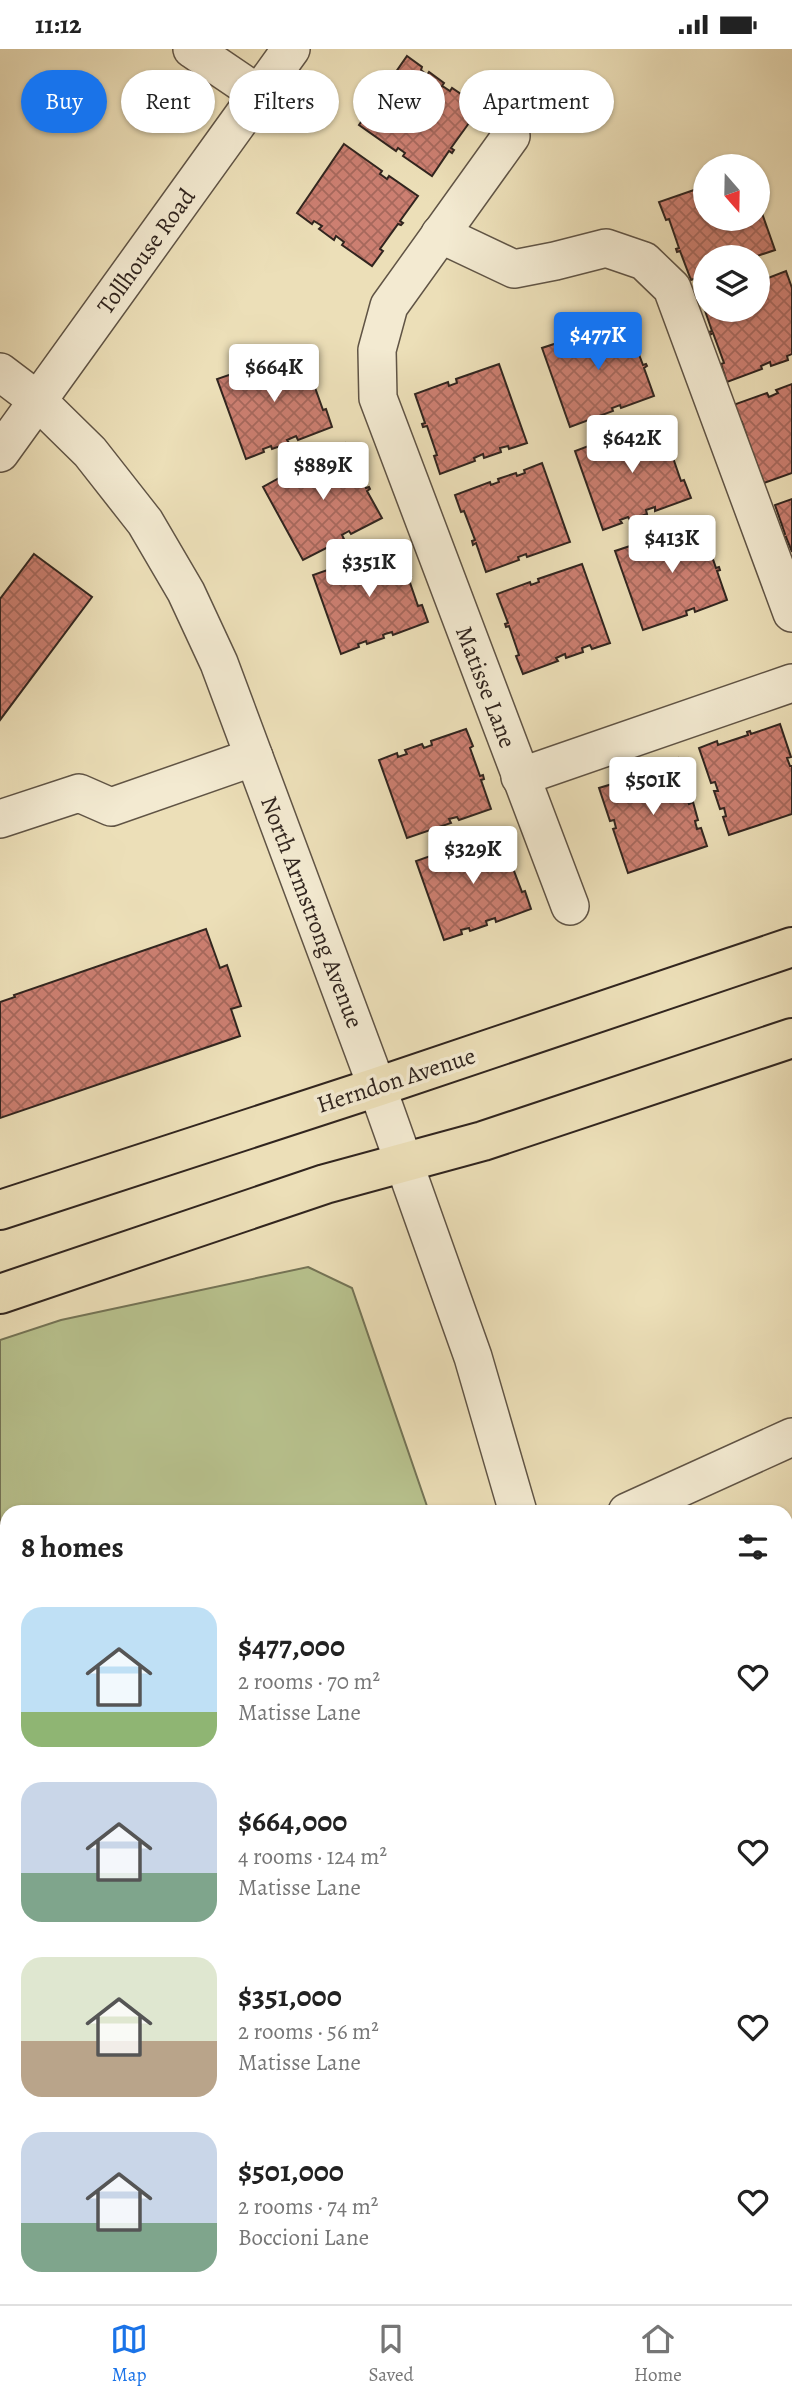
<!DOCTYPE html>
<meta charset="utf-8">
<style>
body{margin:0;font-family:Alegreya,serif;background:#f2f2f2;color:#222;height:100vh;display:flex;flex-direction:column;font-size:26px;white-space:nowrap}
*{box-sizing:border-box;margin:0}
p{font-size:23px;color:#767676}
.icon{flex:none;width:38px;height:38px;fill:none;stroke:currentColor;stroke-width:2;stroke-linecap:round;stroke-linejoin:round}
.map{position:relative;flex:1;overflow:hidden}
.side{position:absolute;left:0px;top:1456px;width:793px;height:800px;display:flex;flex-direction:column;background:#fff;border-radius:21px 21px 0 0;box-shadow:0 2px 5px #0004}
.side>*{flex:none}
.top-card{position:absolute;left:21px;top:21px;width:751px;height:63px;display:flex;gap:14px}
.needle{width:46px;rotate:160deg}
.tools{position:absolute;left:693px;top:105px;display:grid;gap:14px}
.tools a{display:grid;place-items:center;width:77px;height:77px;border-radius:50%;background:#fff;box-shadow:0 2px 5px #0004;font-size:35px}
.price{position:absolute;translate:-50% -60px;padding:0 16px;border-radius:7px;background:#fff;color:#222;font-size:23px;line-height:46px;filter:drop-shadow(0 2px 4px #0008)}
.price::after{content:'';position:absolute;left:50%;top:42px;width:21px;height:16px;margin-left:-10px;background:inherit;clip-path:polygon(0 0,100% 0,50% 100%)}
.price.on{background:#1a73e8;color:#fff}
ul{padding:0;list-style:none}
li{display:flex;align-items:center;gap:21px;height:175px;padding:0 21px}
li span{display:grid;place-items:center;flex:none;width:196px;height:140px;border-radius:21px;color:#555}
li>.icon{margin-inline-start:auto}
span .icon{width:84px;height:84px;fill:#fffc;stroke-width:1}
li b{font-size:30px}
h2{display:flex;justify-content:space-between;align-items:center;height:84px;padding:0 21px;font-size:30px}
.chip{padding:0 24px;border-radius:32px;background:#fff;box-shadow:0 2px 5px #0004;font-size:24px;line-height:63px}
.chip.on{background:#1a73e8;color:#fff}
.status{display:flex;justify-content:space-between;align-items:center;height:49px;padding:0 35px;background:#fff;direction:ltr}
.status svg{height:19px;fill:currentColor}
.dock{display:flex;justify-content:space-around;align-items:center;height:98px;border-top:2px solid #e0e0e0;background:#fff;font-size:19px;color:#767676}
.dock a{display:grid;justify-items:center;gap:4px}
.dock .on{color:#1a73e8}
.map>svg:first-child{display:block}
</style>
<div class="status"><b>11:12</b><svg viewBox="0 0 49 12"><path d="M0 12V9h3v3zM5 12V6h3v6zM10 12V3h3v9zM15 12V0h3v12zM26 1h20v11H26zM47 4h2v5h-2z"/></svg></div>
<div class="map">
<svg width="792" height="2255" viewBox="0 0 792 2255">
<defs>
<pattern id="building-cross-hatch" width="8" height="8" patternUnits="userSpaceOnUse" patternTransform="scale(1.75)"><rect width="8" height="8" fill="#cc7f71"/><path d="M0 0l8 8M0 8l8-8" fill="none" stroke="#a6685c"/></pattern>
</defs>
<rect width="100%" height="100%" fill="#ecdfb8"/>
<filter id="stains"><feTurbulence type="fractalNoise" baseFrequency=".00286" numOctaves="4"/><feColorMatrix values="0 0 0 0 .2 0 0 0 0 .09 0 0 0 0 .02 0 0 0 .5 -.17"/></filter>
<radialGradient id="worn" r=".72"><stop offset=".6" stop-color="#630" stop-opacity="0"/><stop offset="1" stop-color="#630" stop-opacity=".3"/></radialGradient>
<polygon fill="#b8c28e" stroke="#747456" stroke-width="2" points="308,1218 352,1239 429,1463 7,1463 7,2249 326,2249 308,2255 0,2255 0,1291 61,1271"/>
<g fill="url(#building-cross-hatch)" stroke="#31251f" stroke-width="2">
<polygon points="407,7 422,18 421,21 427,26 429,23 444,34 442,37 444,38 450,42 452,39 483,60 472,76 469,74 451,99 454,101 452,104 449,102 432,127 403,107 405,104 398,99 396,102 359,76"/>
<polygon points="344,95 382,122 380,125 387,130 389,127 418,147 400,172 403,174 401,176 398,175 380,200 383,202 372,217 342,196 344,193 336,187 334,191 319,180 322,177 314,172 312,175 297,164"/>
<polygon points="705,137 705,170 758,170 758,153 775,201 754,208 705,208 705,226 691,231 680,202 677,203 676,200 679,199 669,170 666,171 659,153 694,141 696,144 705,141 703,138"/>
<polygon points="786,222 792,239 792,305 787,307 788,311 771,317 770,313 761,317 762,320 727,333 721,315 724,314 713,284 710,286 709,283 712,282 702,253 705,252 705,261 758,261 758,233"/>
<polygon points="629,268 635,286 632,287 643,316 646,315 647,317 644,319 654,347 621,359 620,356 612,359 613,362 570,378 542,299 560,293 561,296 569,293 568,290 585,284 586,287 595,284 594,280"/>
<polygon points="301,300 311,329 315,328 316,331 313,333 323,361 326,360 332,378 298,391 296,387 287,391 289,394 272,400 271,397 263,400 264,403 246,410 217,330 261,315 262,318 270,316 269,312"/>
<polygon points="499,315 527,394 509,400 508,397 500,399 501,403 484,409 483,405 474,409 475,412 440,425 434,407 437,406 427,377 423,378 422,375 425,374 415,345 448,333 449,337 457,334 456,330"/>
<polygon points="792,335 792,424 764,434 753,405 750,406 749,404 752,403 742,373 739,374 733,356 767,344 769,348 778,344 776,341"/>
<polygon points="659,371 670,401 673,400 674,402 671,403 681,432 684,431 691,449 655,462 655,458 646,461 647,465 630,471 628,468 620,471 622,474 603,481 575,402 618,386 620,389 628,387 626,383"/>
<polygon points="345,394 354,410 351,412 366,439 369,438 370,440 367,442 382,469 351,485 349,482 342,486 344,490 303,511 263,438 281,428 282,432 290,427 288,424 304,416 306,419 314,415 312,412"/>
<polygon points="542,414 570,493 527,508 526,505 518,508 519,511 486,523 476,494 473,496 472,492 475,491 464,462 461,463 455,446 490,433 491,436 499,433 498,430 516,424 517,427 525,424 524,421"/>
<polygon points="792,450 792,503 786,488 784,489 783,486 785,485 775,456"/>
<polygon points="702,471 709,489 706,490 716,519 719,518 720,521 717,522 727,551 695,563 694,559 686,562 687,566 643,581 615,502 633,496 634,499 642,496 641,493 658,487 659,490 668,487 667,484"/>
<polygon points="396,496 407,525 410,524 411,527 408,528 418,557 422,556 428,573 393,586 392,583 385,585 383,586 384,589 367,595 366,592 358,595 359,598 341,605 313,526 356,511 357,514 365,511 364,508"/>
<polygon points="34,505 92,548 0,671 0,550"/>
<polygon points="582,515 610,594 592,600 590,596 582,599 583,603 566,609 565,605 556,609 558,612 523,625 516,607 519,606 509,577 506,578 505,575 508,574 497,545 530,533 531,536 539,533 538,530"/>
<polygon points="780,675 791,708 787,709 790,717 792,717 792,765 729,786 723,768 726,767 724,759 720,760 714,742 718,742 715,733 711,734 699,699 717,692 718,696 748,686 747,683 750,682 751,685"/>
<polygon points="466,680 473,697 470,699 480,727 483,726 484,730 481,731 491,760 459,771 457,768 449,770 451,774 407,789 379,711 397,704 398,708 407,705 405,701 422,695 424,699 432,696 431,692"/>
<polygon points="678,709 689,745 686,746 689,755 693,753 698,771 695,772 697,780 701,779 707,797 628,824 613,780 616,779 614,771 610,772 599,739 629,730 627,726 630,725 631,729 660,719 660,715"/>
<polygon points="500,782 510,811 513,810 514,813 511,814 522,843 525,842 531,860 496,873 495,869 486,872 487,876 470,882 469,879 461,881 462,885 444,891 416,812 459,797 460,800 468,797 467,794"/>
<polygon points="206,880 220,919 227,916 241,957 231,960 240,987 0,1069 0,953 15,948 14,946"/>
<polygon points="786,1574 792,1591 792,1642 786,1644"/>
<polygon points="792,1685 792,1779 786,1781 786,1687"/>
</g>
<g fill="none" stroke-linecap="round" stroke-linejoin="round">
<defs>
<g id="minor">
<polyline points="192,0 260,46"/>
<polyline points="511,87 389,257 377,301 378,349 570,857"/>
<polyline points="440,185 514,220 555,212 606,199 644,212 672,239 792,564"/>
<polyline points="0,323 37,351 90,403 145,473 186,543 219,614 377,1038 473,1308 518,1463"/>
<polyline points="0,404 291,0"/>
<polyline points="520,728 792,634"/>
<polyline points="0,770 79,744 111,758 254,708"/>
<polyline points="627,1463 792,1388"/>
<polyline points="786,1856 792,1853"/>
<polyline points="755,2249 758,2255"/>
</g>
<g id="major">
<polyline points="0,1161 377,1038 792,898"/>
<polyline points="0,1245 325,1135 483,1092 792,989"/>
</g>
</defs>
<use href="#minor" stroke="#605445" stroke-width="40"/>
<use href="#major" stroke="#31251f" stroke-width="42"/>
<use href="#minor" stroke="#f3ead1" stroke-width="37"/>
<use href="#major" stroke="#ecdfb8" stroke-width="38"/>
</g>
<g text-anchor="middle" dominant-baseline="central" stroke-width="7" stroke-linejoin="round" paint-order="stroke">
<g font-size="24" fill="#31251f" stroke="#f3ead1">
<text transform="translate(146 202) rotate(-54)">Tollhouse Road</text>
<text transform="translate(486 638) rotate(69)">Matisse Lane</text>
<text transform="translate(312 863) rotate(69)">North Armstrong Avenue</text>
<text transform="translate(396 1031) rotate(-18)">Herndon Avenue</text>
</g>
</g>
<rect width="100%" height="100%" filter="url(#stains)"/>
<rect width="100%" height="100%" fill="url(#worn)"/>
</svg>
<div class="tools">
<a><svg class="needle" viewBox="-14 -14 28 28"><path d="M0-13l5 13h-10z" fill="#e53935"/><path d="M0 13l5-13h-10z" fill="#767676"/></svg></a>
<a><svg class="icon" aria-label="layers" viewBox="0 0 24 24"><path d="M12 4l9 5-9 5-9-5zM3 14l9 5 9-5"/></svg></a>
</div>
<b class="price on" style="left:598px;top:323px">$477K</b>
<b class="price" style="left:274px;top:355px">$664K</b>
<b class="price" style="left:632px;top:426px">$642K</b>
<b class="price" style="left:323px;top:453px">$889K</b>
<b class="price" style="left:672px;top:526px">$413K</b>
<b class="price" style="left:369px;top:550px">$351K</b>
<b class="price" style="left:653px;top:768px">$501K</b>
<b class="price" style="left:473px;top:837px">$329K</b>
<div class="top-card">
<a class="chip on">Buy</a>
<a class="chip">Rent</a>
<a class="chip">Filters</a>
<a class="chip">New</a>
<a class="chip">Apartment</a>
</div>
<section class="side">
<h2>8 homes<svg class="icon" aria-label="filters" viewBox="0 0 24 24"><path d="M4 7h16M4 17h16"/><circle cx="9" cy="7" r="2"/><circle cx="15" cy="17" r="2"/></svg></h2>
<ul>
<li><span style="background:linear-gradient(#bfe0f5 75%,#8fb573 0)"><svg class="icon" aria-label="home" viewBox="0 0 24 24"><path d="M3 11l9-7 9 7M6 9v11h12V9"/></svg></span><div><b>$477,000</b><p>2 rooms · 70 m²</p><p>Matisse Lane</p></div><svg class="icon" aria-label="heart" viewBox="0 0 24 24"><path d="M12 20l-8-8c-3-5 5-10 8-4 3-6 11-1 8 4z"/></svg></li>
<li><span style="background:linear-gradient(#c9d6e8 65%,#7fa58c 0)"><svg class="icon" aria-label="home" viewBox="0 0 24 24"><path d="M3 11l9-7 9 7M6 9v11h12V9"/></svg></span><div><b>$664,000</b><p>4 rooms · 124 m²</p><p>Matisse Lane</p></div><svg class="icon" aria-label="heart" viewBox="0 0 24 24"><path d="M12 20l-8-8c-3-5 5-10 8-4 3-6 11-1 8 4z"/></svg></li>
<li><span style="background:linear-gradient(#dfe7d0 60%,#b9a48a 0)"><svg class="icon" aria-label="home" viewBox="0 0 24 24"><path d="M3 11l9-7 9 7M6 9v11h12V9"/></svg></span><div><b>$351,000</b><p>2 rooms · 56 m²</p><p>Matisse Lane</p></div><svg class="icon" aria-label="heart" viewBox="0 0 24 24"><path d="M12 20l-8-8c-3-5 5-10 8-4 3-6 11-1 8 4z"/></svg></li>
<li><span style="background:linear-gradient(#c9d6e8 65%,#7fa58c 0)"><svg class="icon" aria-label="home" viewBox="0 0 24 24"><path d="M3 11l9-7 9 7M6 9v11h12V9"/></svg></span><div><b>$501,000</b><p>2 rooms · 74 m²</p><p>Boccioni Lane</p></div><svg class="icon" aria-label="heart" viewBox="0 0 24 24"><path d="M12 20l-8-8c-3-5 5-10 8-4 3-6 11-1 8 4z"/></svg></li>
</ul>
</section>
</div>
<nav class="dock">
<a class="on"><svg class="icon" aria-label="map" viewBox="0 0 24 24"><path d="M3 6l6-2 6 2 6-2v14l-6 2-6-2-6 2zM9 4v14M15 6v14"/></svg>Map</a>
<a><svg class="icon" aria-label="saved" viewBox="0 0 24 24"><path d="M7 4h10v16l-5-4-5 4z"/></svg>Saved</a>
<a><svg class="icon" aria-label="home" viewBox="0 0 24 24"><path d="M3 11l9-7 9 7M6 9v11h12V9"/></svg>Home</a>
</nav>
